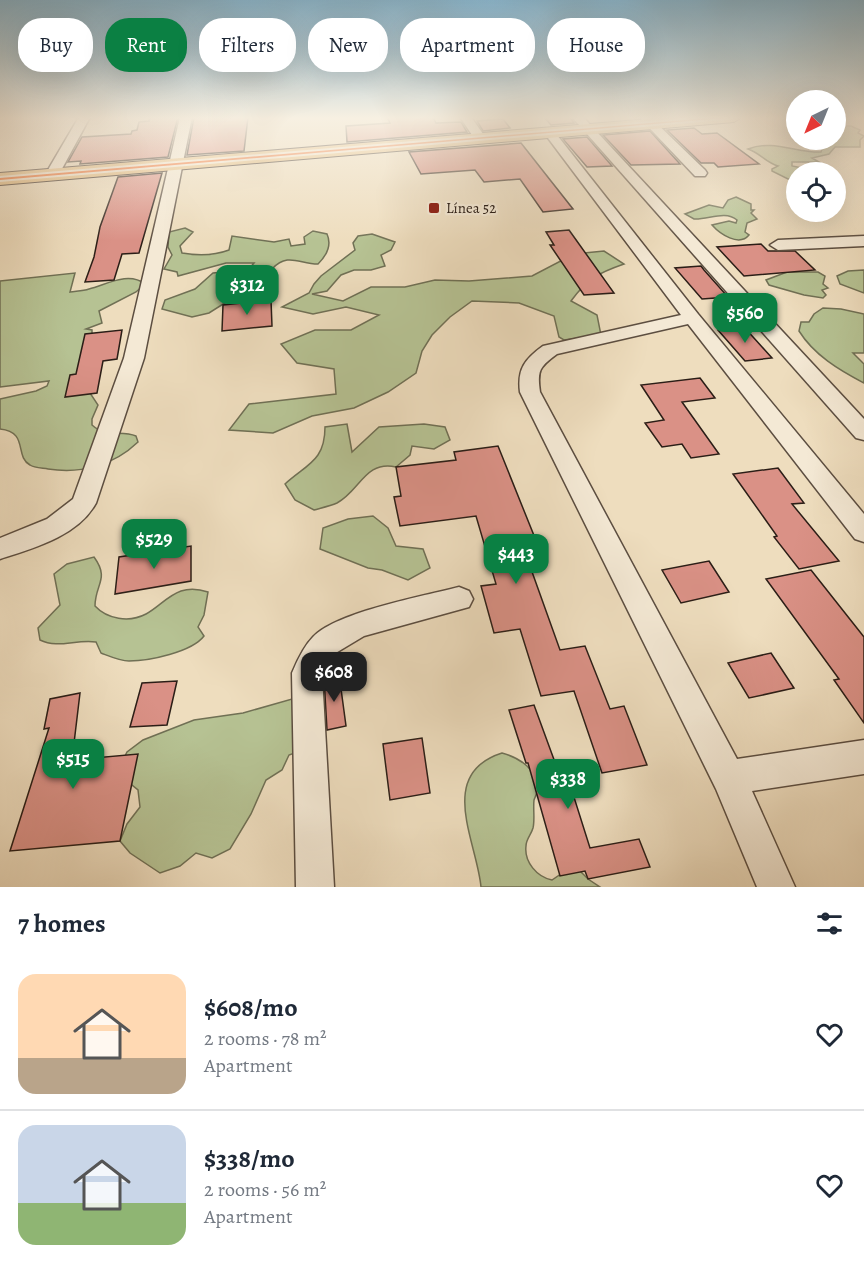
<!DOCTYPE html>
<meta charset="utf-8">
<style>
body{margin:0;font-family:Alegreya,serif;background:#f2f2f3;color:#1f2937;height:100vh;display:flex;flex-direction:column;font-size:22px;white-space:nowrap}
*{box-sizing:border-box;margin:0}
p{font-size:20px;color:#747a83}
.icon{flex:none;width:33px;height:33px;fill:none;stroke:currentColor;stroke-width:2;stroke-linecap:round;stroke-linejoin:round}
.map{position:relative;height:887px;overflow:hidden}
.side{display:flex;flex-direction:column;background:#fff;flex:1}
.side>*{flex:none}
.guide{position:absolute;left:18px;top:18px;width:828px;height:54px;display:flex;gap:12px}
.needle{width:39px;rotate:223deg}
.controls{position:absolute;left:786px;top:90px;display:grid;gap:12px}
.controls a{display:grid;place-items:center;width:60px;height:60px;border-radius:50%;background:#fff;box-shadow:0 6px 24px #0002;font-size:30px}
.price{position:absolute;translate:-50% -51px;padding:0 14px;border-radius:12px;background:#0b8043;color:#fff;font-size:20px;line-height:39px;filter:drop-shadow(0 2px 3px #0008)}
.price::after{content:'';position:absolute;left:50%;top:36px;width:18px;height:14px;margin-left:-9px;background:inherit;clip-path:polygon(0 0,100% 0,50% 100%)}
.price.on{background:#222;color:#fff}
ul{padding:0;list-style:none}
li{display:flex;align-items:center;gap:18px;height:150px;padding:0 18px}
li+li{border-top:2px solid #e0e1e3}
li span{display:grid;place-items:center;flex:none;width:168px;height:120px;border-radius:18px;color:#555}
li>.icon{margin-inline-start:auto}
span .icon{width:72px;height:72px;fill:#fffc;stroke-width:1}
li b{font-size:26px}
h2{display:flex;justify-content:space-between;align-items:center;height:72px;padding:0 18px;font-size:26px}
.pill{padding:0 21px;border-radius:24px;background:#fff;box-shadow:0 6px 24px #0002;font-size:21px;line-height:54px}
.pill.on{background:#0b8043;color:#fff}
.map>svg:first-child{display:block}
</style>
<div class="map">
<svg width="864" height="887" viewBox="0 0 864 887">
<rect width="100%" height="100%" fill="#eeddbe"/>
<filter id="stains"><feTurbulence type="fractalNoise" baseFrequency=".00333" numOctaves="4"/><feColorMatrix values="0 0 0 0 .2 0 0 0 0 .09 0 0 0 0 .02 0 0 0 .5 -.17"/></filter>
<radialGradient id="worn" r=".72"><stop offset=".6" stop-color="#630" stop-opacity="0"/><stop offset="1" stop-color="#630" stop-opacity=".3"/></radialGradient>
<g fill="#b6c293" stroke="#707055" stroke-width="1.5">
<path d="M836,126H851L860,130L858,133L864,136L860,140V147H835L829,154L812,158L819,162H792V166L823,172H796V178L788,179L772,171V169L778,166C765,162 760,153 748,149C773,139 796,153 821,152L825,141L836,140Z"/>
<path d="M736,197L751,204V210H754L751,213L757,219L747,223L745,232L749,235C739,247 720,234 712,225L729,221L736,223L737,220C725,210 708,220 694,219L685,214L709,205L723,208L728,200Z"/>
<path d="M185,228L193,232L180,246L182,253C199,256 213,256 229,250L232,236L274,242L289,239L291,246L305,244L304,237L313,231L327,234C332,245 327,255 318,264C299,264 288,252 272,269V277L267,286L250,287L209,313L192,317L162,309L165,300L195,289L213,273L248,270L254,263H226L178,276L177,272L164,269L172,255L168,247L169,232Z"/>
<path d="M372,234L395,242L391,250L381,255L385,266L371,270H354L341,275L327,291L312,294L343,301L371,287H405L435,280L469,281L532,276L574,254L604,251L624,264C598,273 587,279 571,301L597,315L601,335L564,340L559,337L554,316L519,303L472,301L450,317L432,335L422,351L416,373L388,392L354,408L312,416L273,433L229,430L249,404L336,394L334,369L297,363L281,344L315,330H351L379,315L346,307L313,314L282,307L309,293L314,284L321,276L355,250L353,243L358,236Z"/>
<polygon points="864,270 864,293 840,284 837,276 848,271"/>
<polygon points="787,272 818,272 825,276 823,284 828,288 822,290 826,295 823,298 804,295 769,285 766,280"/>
<path d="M75,273L70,292C77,291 83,291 89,289C106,285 128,271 145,284L136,292L99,311L102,323L86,329L92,330V335L88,390L98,405L92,419V425C106,438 121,430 136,436L138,442C113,466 81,474 48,469C42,468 34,468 30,465C14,456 29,432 0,429V399L36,391L47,386L49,381L0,387V281Z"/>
<path d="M823,308L841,309L864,314V353H853L864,364V383C839,370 814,355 799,331L801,322H809L814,314Z"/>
<path d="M347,424L352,452L379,427L424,424L445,427L450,440L434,449L412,446L410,455L396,467C365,460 360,491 337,503C330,506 321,508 314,510L295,500L285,484C307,464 325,461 325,427Z"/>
<polygon points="373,516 388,528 396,546 423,549 430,568 408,580 382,570 368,568 320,549 323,528 348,519"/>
<path d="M94,557C110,579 95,584 95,606C107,619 129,623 146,614C159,607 167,596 181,591C190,588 199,589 208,592L204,615L198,627L204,636C192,652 149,661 129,661C120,661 109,656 101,653L96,642C76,639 58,649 40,640L38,628L60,605L54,574L67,564Z"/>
<polygon points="292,699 303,708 305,749 289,755 282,770 266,780 251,814 230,849 212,858 196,853 180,866 160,873 130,853 120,841 127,824 140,807 138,790 127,781 119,768 127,752 143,740 194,720 243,713"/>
<path d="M502,753C520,758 539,770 537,791C537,794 535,797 534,800C533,809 535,820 533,828C531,835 526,839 526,846C524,862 537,877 552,880L574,865L588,879L600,887H481C477,842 436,774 502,753Z"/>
</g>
<g fill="#da9186" stroke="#2b1e17" stroke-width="1.5">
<polygon points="150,117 178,117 168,157 80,164 81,161 68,162 82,137 131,134 132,131 137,130 139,122 149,121"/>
<polygon points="194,117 248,117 244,151 187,155"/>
<polygon points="387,117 433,117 436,123 461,122 467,132 347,142 346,126 390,123"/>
<polygon points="544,117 570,117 574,123 551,125"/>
<polygon points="503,119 510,128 483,131 477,121"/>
<polygon points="694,128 702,134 717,133 759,164 718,167 714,163 701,163 667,130"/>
<polygon points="650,131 680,164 631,165 603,135"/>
<polygon points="587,137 612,166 587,167 563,139"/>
<polygon points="521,143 573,209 543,212 520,179 484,182 475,170 421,174 409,152"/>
<polygon points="162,173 139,253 122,254 114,280 85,282 94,257 100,227 118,177"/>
<polygon points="569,230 614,293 584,295 550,245 554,245 546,232"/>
<polygon points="761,244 768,251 795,251 815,270 744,276 717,247"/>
<polygon points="701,266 704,270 728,297 702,299 675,268"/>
<polygon points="271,300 272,326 222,331 223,305"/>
<polygon points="744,327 772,358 745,361 718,330"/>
<polygon points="122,330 117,359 103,361 97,393 65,397 70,375 76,374 85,334"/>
<polygon points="700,378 715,398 682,402 719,454 691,458 682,444 662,447 645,423 664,420 641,385"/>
<polygon points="498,446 541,553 526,555 560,650 585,646 610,709 624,706 647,765 602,773 574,691 541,696 520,629 494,633 481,586 496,584 476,516 400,526 394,497 401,496 396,467 456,460 454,452"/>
<polygon points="778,468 804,503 792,504 839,561 799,569 774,537 777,536 733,474"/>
<polygon points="191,546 191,581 115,594 119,557"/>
<polygon points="709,561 729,592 681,603 662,570"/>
<polygon points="811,570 864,637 864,723 834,680 839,679 766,579"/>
<polygon points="771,653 794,688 749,698 728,663"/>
<polygon points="339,674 346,726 327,730 324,677"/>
<polygon points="177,681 167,725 130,727 142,683"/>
<polygon points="80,693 72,760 138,754 120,841 10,851 49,728 44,729 50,699"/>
<polygon points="534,705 560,776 567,775 590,848 639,839 650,867 588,879 585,871 560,876 528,763 526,763 509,710"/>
<polygon points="422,738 430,793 390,800 383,744"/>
</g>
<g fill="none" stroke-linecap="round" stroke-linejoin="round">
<defs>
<g id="street">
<polygon points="79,117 90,117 57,178 47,178 45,175"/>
<path d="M180,117H192L144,358L96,503C78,536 34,548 0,559V538L47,519L73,499L124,358Z"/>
<polygon points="460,117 471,117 486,138 484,141 476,141"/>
<polygon points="572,117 583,117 864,419 864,440 856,438"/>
<polygon points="639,117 650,117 705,170 707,173 705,176 695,176"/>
<path d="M549,129L553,130L698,314L864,514V542L855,539L688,324L557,354C539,367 537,371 540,392L737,759L864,740V774L752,791L795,887H757L716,789L520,392C517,369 525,359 543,346L681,315L545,134V130Z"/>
<polygon points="864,236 864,246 778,250 770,245 778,240"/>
<path d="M459,587L469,591L473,599L469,607L364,636L334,654L322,675L334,887H296L292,673C297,661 304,646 313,637C337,612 424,596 459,587Z"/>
</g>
<polygon id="primary" points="674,117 742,117 734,122 0,185 0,173"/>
</defs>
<use href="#street" stroke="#5c4e41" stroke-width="3"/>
<use href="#primary" stroke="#2b1e17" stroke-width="2"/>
<use href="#street" fill="#f4e9d5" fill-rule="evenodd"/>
<use href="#primary" fill="#e7be7f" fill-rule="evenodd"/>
<defs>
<polygon id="bus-1" points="720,117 736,117 0,180 0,178"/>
</defs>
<use href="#bus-1" stroke="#f4e9d5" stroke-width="4"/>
<use href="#bus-1" fill="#f26522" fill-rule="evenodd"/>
</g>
<linearGradient id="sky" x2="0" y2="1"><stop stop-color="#88b7d1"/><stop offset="0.49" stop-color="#f7f0e2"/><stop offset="1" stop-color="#f7f0e2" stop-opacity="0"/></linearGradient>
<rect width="864" height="241" fill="url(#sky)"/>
<rect fill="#8f2418" stroke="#f4e9d5" stroke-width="2" x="428" y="202" width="12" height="12" rx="3"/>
<g text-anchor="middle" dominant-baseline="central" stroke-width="4.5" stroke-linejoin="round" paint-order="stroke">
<g font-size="15" fill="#2b1e17" stroke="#f4e9d5" text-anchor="start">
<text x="446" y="208">Línea 52</text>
</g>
</g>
<rect width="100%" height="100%" filter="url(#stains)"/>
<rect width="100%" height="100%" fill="url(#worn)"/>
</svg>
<div class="controls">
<a><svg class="needle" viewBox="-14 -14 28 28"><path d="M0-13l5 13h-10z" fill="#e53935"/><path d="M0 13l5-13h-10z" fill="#747a83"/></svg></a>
<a><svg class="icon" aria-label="locate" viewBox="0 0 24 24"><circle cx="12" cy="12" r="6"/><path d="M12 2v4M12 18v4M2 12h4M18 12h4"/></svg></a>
</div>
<b class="price" style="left:247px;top:316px">$312</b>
<b class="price" style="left:745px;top:344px">$560</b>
<b class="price" style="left:154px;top:570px">$529</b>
<b class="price" style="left:516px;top:585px">$443</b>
<b class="price on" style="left:334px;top:703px">$608</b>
<b class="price" style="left:73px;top:790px">$515</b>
<b class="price" style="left:568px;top:810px">$338</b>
<div class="guide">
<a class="pill">Buy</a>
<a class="pill on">Rent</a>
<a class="pill">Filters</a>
<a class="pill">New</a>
<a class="pill">Apartment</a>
<a class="pill">House</a>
</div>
</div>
<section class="side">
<h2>7 homes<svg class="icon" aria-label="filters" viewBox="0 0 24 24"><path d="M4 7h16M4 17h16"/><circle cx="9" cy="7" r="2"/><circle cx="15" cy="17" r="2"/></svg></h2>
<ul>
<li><span style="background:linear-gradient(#ffd9b3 70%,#b9a48a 0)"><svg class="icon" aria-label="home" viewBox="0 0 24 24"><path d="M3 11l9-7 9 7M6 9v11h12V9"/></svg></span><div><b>$608/mo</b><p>2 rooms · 78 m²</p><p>Apartment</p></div><svg class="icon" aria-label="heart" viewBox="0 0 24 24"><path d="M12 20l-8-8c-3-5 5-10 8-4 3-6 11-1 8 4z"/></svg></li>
<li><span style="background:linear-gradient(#c9d6e8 65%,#8fb573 0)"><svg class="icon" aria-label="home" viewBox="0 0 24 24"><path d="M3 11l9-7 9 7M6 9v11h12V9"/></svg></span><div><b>$338/mo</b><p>2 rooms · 56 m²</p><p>Apartment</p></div><svg class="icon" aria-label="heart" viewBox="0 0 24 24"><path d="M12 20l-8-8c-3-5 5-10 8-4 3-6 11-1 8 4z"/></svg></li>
</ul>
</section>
